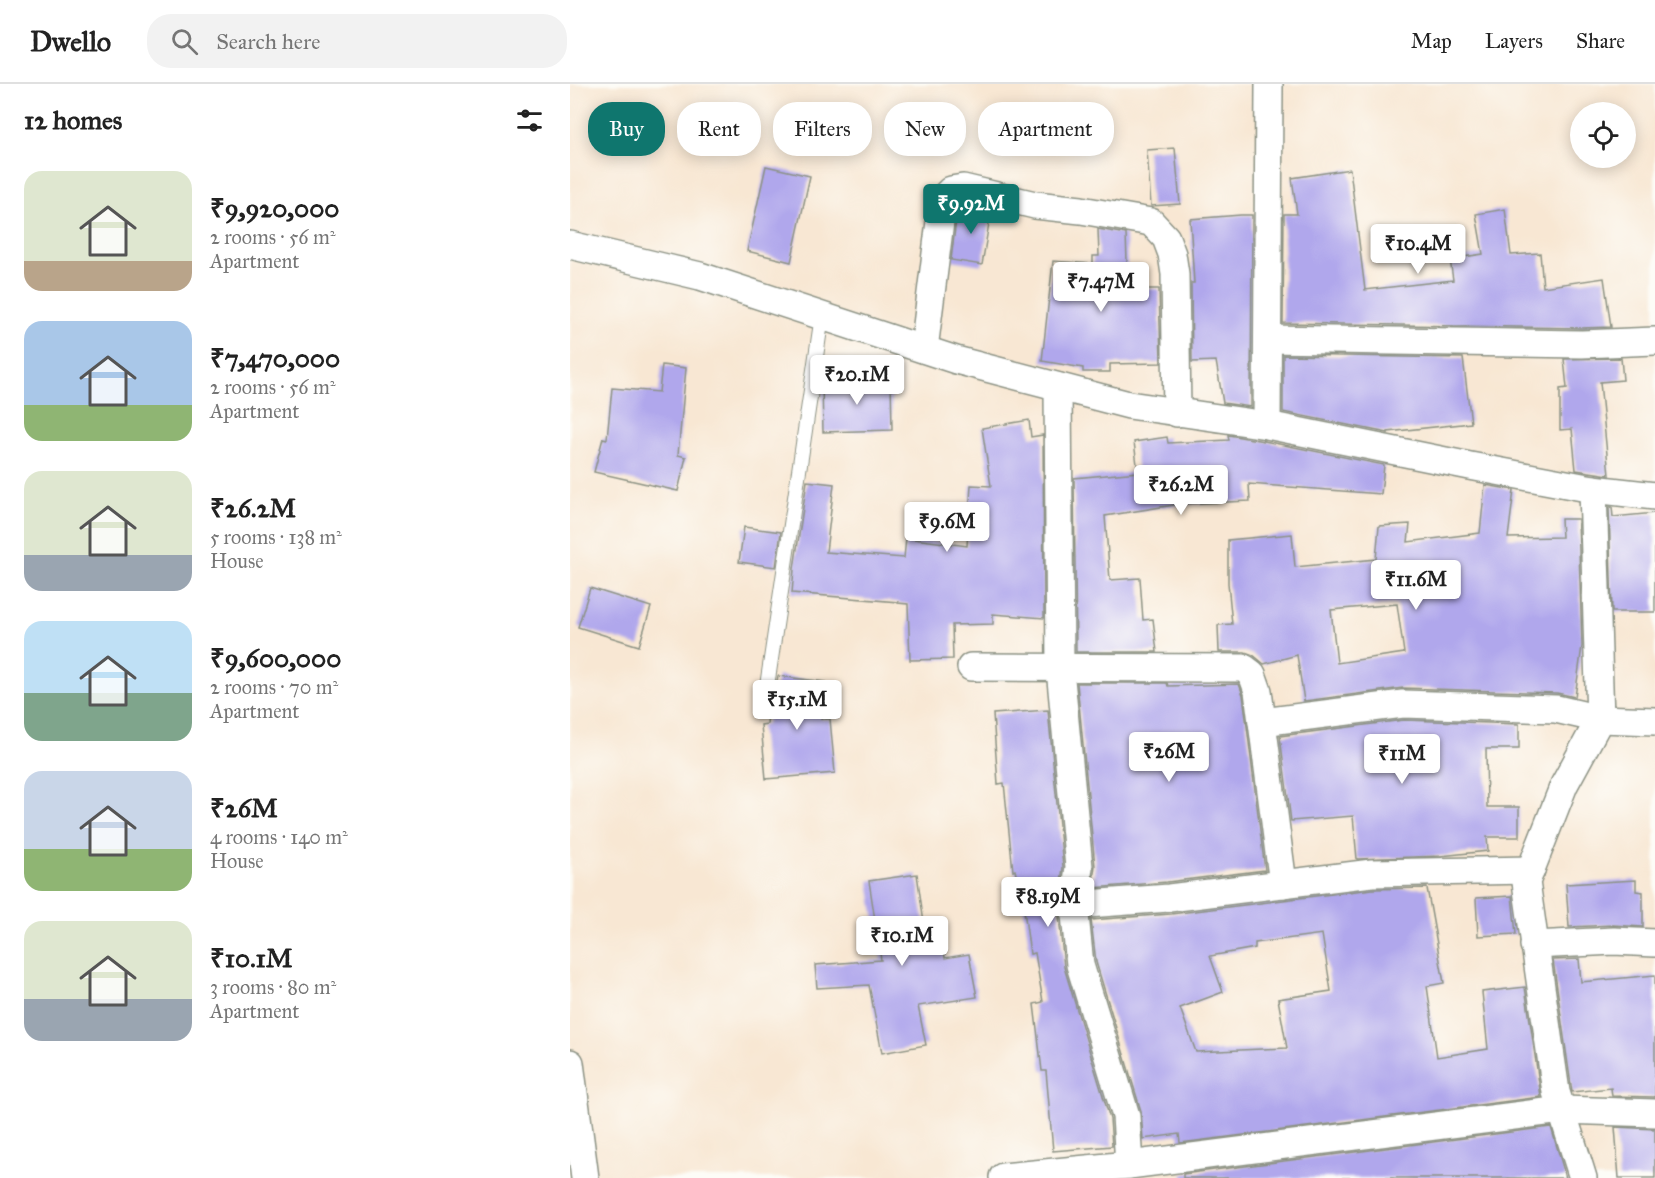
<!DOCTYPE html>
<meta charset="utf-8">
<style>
body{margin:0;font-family:"IM FELL Great Primer",serif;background:#f2f2f2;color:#222;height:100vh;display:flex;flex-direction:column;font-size:22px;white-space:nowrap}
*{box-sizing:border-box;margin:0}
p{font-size:20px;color:#767676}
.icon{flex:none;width:33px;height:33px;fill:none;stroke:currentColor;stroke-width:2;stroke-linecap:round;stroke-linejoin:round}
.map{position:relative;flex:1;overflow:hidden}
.sheet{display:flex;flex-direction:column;background:#fff;width:570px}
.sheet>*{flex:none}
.hud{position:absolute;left:18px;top:18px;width:570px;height:54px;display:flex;gap:12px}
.tools{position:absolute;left:1000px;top:18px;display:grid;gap:12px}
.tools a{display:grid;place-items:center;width:66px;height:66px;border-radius:50%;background:#fff;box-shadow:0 3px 15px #0003;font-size:30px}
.price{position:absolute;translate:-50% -51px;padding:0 14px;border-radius:6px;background:#fff;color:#222;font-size:20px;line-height:39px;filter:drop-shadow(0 2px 3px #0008)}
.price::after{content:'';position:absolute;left:50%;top:36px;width:18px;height:14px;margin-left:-9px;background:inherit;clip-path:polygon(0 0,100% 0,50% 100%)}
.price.current{background:#0f766e;color:#fff}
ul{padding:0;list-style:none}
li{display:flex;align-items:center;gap:18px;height:150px;padding:0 24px}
li span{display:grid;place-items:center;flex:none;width:168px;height:120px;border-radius:18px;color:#555}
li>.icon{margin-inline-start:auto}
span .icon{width:72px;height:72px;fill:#fffc;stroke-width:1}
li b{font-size:26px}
h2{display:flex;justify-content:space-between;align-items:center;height:72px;padding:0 24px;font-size:26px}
.tag{padding:0 21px;border-radius:24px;background:#fff;box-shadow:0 3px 15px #0003;font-size:21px;line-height:54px}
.tag.current{background:#0f766e;color:#fff}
header{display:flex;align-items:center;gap:36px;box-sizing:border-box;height:84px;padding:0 30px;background:#fff;border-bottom:2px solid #e0e0e0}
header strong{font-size:28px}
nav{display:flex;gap:33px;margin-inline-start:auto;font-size:21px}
.search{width:420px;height:54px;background:#f2f2f2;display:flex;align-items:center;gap:15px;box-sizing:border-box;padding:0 21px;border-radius:24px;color:#767676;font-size:22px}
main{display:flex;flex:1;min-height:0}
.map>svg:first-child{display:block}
</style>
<header>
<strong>Dwello</strong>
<div class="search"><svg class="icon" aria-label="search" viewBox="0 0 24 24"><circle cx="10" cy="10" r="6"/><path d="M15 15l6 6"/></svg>Search here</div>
<nav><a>Map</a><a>Layers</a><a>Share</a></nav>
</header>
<main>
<section class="sheet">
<h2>12 homes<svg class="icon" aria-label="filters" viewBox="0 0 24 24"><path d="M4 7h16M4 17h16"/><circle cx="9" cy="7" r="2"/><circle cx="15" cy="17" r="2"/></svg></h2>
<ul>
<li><span style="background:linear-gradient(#dfe7d0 75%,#b9a48a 0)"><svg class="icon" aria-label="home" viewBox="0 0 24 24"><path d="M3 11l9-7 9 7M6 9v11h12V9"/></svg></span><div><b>₹9,920,000</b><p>2 rooms · 56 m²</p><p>Apartment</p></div></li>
<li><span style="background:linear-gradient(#a9c7e8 70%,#8fb573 0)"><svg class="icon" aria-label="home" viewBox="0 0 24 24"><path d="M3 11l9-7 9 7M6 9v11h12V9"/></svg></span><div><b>₹7,470,000</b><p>2 rooms · 56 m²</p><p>Apartment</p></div></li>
<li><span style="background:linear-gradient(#dfe7d0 70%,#9aa5b1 0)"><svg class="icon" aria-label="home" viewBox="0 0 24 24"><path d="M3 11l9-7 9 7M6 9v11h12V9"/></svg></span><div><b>₹26.2M</b><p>5 rooms · 138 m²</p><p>House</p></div></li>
<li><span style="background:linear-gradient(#bfe0f5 60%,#7fa58c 0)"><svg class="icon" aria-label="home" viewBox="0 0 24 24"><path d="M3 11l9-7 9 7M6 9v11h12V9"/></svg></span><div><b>₹9,600,000</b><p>2 rooms · 70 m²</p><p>Apartment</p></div></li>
<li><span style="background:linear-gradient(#c9d6e8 65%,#8fb573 0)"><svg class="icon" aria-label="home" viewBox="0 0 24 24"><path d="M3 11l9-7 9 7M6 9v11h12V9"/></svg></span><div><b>₹26M</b><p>4 rooms · 140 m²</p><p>House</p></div></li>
<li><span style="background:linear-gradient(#dfe7d0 65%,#9aa5b1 0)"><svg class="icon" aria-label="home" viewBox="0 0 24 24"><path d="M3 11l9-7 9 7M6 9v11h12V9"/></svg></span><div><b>₹10.1M</b><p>3 rooms · 80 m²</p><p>Apartment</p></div></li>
</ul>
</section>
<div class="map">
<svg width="1085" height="1094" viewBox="0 0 1085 1094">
<rect width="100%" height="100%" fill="#fdfcf7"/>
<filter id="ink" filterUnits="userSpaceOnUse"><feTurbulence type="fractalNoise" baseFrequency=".0167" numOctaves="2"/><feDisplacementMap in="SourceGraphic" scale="12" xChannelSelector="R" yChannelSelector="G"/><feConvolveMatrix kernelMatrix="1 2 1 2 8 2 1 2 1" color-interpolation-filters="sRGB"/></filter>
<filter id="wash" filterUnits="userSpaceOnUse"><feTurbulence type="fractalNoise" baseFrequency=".008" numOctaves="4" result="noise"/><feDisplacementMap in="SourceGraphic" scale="24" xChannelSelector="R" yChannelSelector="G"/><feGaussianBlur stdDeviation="1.35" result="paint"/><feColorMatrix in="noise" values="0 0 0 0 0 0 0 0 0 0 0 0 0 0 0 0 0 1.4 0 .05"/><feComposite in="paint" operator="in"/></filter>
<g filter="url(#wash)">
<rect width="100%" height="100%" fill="#f8e7d3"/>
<g id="blocks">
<g fill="#b0a7ec" fill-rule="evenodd">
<polygon points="605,64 610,120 581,122 577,66"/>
<polygon points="196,82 240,92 221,178 177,167"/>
<polygon points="780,85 795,206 883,196 880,175 913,170 906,130 935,125 941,171 970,169 973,203 1034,194 1041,243 1012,244 713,239 714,130 727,130 722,94"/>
<polygon points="392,120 421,127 412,181 381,176 388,121"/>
<polygon points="671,131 682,131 681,323 653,319 646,277 622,278 621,199 624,199 620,135"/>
<polygon points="528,145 556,150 558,205 589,205 591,279 540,280 540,288 513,288 513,284 472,277 483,177 523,180 523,172 529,172"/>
<polygon points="713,271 893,274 901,339 818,348 818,349 713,328"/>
<polygon points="1051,274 1053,296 1030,298 1039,391 1006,386 1002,345 990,346 990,305 997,304 994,275"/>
<polygon points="92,281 116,284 108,371 116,373 108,407 24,388 33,354 37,355 42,304 89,308"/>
<polygon points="321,296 322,346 253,348 252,297"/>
<polygon points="459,336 461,353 473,351 474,534 423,530 423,540 382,541 383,575 340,576 338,520 328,519 328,518 222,509 224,485 237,397 264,400 256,468 334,474 336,454 397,462 401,401 421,402 412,344"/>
<polygon points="658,351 694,357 814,381 811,410 679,400 680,417 610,420 535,432 540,496 570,494 573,536 583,535 587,568 506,568 504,394 568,388 564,358 597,353 598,359 659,356"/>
<path d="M915,401L944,406L938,454L992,453L991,435H1008L1012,562L1005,613L987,609L833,604L734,617L727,571L694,580L683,571L675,568H649L648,541L662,540L658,499V456L722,450L725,483L806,475L809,442L840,440L838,458L910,449ZM827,520L834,569L767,579L761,526Z"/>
<polygon points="1039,423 1042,423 1043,433 1085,429 1085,528 1042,528"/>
<polygon points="174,443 211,448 206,483 169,478"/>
<polygon points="20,504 81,523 69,562 8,543"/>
<polygon points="208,592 255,598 251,635 260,635 265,689 196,695 191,641 197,640 200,610 206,604"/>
<polygon points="507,599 597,599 598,602 669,600 673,611 695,786 597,798 522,804 525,782"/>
<polygon points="478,626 493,783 488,822 494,883 540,1035 542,1062 483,1067 476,987 472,987 464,920 473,918 465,869 460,870 454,826 445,786 443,787 434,699 428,700 423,630"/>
<polygon points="834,636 949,640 949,665 916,665 917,723 949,723 949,753 917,753 918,767 870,772 787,775 783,732 721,737 710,652"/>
<polygon points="347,790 358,867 374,865 375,874 399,870 407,913 348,922 356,961 312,969 299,901 247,904 245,881 311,876 299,797"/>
<polygon points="1066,796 1066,807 1073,808 1073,843 1043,841 999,843 996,800"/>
<path d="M857,804L874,899L857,902L867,973L918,965L912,908L955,903L971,1013L610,1059L609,1050L573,1055L571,1027L526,878L521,836L601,830L803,805ZM752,850L761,907L708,915L717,964L626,968L610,924L653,908L640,872L685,864V859Z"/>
<polygon points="942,812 946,850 908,852 906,814"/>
<polygon points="1009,875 1011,898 1085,891 1085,1013 1042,1012 1041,1004 1002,1008 983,876"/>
<polygon points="981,1043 996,1094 613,1094 613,1090"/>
<polygon points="1045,1043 1085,1045 1085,1094 1049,1094"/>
</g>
</g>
</g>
<g filter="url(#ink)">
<use href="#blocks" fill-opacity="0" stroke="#8c9284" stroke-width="1.5"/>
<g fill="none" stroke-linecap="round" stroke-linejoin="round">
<defs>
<polyline id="lane" points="197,602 252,232"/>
<g id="street">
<polyline points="0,161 130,192 386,276 559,321 697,341 900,382 1023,405 1085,412"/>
<polyline points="698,255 1012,260 1085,257"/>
<polyline points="354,265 373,114 381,106 393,104 465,121 511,126 581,138 596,154 602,170 605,190 607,329"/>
<polyline points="488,303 490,585 509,783 504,821 510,881 556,1032 559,1081"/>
<polyline points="697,341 699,0"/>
<polyline points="401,583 674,584 682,590 688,607 713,800"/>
<polyline points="692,638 833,620 986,625 1030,635 1085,637"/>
<polyline points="504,821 599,814 802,789 961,786"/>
<polyline points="964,861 1044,857 1085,859"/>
<polyline points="0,979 15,1094"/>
<polyline points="433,1093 559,1081 992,1026 1085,1029"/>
<polyline points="1013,1094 986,1008 956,798 994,701 1030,635 1023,405"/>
</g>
</defs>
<use href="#lane" stroke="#8c9284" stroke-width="16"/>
<use href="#street" stroke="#8c9284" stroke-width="30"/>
<use href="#lane" stroke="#fff" stroke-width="14"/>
<use href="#street" stroke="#fff" stroke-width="27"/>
</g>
</g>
</svg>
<div class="tools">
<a><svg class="icon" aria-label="locate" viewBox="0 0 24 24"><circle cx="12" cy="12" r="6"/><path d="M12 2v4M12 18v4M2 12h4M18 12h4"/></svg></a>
</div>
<b class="price current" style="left:401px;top:151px">₹9.92M</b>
<b class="price" style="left:848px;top:191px">₹10.4M</b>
<b class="price" style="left:531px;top:229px">₹7.47M</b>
<b class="price" style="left:287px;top:322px">₹20.1M</b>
<b class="price" style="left:611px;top:432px">₹26.2M</b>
<b class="price" style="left:377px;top:469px">₹9.6M</b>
<b class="price" style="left:846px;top:527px">₹11.6M</b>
<b class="price" style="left:227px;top:647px">₹15.1M</b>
<b class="price" style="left:599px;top:699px">₹26M</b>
<b class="price" style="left:832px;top:701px">₹11M</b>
<b class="price" style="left:478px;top:844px">₹8.19M</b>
<b class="price" style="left:332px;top:883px">₹10.1M</b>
<div class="hud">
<a class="tag current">Buy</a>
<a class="tag">Rent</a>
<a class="tag">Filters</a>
<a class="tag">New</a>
<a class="tag">Apartment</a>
</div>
</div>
</main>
